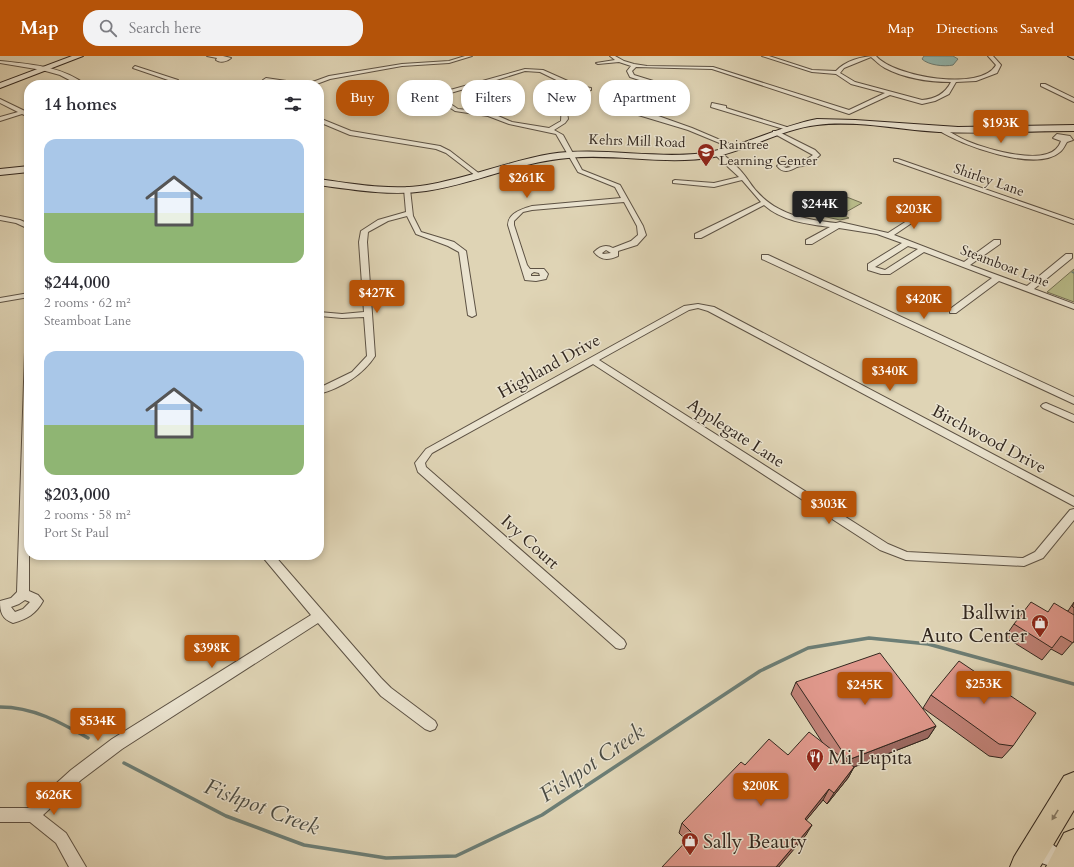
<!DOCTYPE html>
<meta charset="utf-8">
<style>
body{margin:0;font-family:Cardo,serif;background:#f2f2f3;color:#2b2b33;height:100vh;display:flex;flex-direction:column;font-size:15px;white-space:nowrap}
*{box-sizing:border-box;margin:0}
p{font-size:13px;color:#7c7c81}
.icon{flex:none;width:22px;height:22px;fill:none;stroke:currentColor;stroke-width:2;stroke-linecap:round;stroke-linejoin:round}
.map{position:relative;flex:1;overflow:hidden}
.sheet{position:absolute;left:24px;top:24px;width:300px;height:480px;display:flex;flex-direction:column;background:#fff;border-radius:16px;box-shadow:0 2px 6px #0003}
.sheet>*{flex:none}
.hud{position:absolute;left:336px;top:24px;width:380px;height:36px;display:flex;gap:8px}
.price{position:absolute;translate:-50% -34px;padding:0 9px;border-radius:4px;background:#b45309;color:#fff;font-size:13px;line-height:26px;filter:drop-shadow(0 1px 2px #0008)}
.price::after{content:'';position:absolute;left:50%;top:24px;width:12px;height:9px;margin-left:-6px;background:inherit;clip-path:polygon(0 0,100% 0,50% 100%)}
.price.on{background:#222;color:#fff}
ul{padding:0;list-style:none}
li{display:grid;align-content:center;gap:8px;height:212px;padding:0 20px}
li span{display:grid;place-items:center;height:124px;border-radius:12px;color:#555}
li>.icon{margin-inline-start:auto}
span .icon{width:72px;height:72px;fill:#fffc;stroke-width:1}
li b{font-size:17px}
h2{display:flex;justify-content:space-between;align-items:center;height:48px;padding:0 20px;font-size:17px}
.chip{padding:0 14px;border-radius:16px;background:#fff;box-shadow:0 2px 6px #0003;font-size:14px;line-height:36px}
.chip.on{background:#b45309;color:#fff}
header{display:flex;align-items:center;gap:24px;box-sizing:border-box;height:56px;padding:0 20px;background:#b45309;color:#fff}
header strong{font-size:19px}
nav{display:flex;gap:22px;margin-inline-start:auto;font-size:14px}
.search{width:280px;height:36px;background:#f2f2f3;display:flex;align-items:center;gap:10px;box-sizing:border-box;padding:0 14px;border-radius:16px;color:#7c7c81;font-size:15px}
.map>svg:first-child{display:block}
</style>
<header>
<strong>Map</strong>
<div class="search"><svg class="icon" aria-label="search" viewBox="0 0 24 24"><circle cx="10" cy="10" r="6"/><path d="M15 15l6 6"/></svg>Search here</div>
<nav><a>Map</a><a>Directions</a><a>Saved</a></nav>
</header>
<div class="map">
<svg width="1074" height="811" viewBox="0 0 1074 811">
<rect width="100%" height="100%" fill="#dfd4b5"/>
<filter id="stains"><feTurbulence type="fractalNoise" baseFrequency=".005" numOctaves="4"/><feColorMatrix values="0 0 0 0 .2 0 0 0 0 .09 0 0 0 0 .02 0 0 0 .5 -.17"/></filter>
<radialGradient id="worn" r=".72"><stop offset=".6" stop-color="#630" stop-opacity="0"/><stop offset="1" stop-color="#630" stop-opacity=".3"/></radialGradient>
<g fill="#b8bb89" stroke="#757154">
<polygon points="834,136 862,147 846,156 818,145"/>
<polygon points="823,148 833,152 831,153 849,162 840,164 809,157"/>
<polygon points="1074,213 1074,246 1047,236"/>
</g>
<path fill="#93b8b0" stroke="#6c7e76" d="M924,0H953L958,3L953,9C944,11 928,9 922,3Z"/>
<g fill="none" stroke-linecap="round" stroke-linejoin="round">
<polyline stroke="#6c7e76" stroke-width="1.5" points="1072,216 1074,217"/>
<g stroke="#6c7e76" stroke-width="3.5">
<path d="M0,651C33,651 60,666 88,682"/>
<polyline points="124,707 226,760 304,789 386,802 456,800 542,759 760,615 808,592 869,582 928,588 1074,628"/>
</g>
<defs>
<g id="street">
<path d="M207,0H223L231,2C227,6 220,7 216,4L217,2Z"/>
<polygon points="465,0 472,0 449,7 402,10 330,23 314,29 293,29 263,24 266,22 307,28 329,20 402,8 449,5"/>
<path d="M610,0H615L624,5L634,8L647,10L713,11L849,54L885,37L851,28L836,18L812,16L762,0H769L812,14L836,15C845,5 862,0 876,0C894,21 981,36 996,9L988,0H993L1001,9L997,17L976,25L956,26L949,38L935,45L922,48L890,39L849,58L712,13L636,11L632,15L634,19L663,28L661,31L630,21L627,15L631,10L619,6L598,8L596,7L615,4ZM871,1C875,4 879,9 885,12C904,22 929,26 951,26C945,38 935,43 922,44L855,26L840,17L844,12Z"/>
<path d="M0,5C28,8 63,10 86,29H79L60,19L42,14L0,7Z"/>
<polygon points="135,10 178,24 181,29 175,29 174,26 133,12"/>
<path d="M525,13L543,14L579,30L591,32V34C581,36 566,41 566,53C566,57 568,60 568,63L565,67L554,74L563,79L582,114L620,129L643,170L646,179L637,189L618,195V200C609,204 601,205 594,196C600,190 606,188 613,192L631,185L638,179L637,170L624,146L532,154L523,156L514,165V169L527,209L530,213H544L548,218L546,223L536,225L525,224L508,169C508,157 522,153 532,150L621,142L615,131L578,116L556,78L509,68L488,60L455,55L443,47L424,42L440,39L443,36ZM525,15L540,16L577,34L566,42L562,47L561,65L549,72L512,66L489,56L458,53L443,43L447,38L485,27L505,36H509V34L490,26ZM606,194L611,197L603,198L602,197ZM534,216L539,217L540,220H531V218Z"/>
<polygon points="1041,28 1045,28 1074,42 1074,46 1041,30"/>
<polygon points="0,43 29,57 29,61 22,58 0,65 0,61 18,56 0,47"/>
<polygon points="712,47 726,50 726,52 790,72 787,74 711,51"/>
<polygon points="633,51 692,72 739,92 734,93 688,74 625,55"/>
<polygon points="319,62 351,75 440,90 450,95 481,119 476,120 446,97 436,93 350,79 319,66"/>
<path d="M940,71C949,75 958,81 967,85C986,93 1040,109 1056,93C1058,91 1060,88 1061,85L1053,82L1057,78L1070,80L1073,84L1067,86C1065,89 1063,94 1060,96C1036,117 961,89 938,74L937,73Z"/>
<path d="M773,75H777L815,94L820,99C816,103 809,108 803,110C801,110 799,110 797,111C790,115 783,118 777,110L781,106H792L795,108L801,107L813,99L773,77ZM784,109L790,110L791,111L786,112L783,110Z"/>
<path d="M716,95C727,99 742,115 748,124C769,157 800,163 836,167L840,166L888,177L927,152H931V154L894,179L964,206L994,184H1000V188L970,209L1027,230L1066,198H1072V202L1034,233L1074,248V253L999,225L956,257H950V253L992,222L924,196L890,218H881L868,214V208L902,187L877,178L839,172L812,188H806V184L830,171C807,168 782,165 764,149L701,182H695V178L761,146L742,124L714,131L673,127V125L675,124L714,127L739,121L714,98V96ZM908,190L918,193L885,214L875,211Z"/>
<polygon points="894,103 898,103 1074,164 1074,168 894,105"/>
<path d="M407,131L410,133L413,160L421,176L454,186L466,195L476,259L472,261L468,259L459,196L448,190L416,178L407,160L388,165L368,176L367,186L375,300C363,319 341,332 319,338V332L352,316L367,300L364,261L342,262L320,260L319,256L342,258L364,256L359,186L361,175L378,164L406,156L404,133Z"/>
<polygon points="0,160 20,164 29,168 29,173 16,167 0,164"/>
<polygon points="762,199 768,199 1074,341 1074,348 762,203"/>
<polygon points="29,237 29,241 0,246 0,242"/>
<polygon points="698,248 714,251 1074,441 1074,450 708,255 698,252 689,254 599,304 888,488 907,496 1023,502 1035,496 1070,454 1074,453 1074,464 1043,502 1024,510 906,504 880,494 593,308 432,397 425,407 426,411 624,584 626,588 624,592 620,593 616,592 418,416 415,407 426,393 684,250"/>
<path d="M29,293V535L38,539L43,545C36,558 27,563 13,567C2,563 0,556 0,545L11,542L17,536L25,296ZM25,544L30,546L23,553L15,556L11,551L19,548Z"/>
<polygon points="1046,347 1074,359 1074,366 1043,352 1041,350 1043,348"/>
<polygon points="261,499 274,499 381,622 391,632 435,665 437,669 435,673 430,675 425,673 381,640 318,567 122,693 81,724 43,759 66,777 86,811 69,811 56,787 30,766 0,766 0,752 29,752 71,714 112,683 311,559"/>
</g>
<g id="secondary">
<polygon points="72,0 83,0 0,32 0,27"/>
<polygon points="1068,0 1074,0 1074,3"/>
<path d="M817,63L855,64L958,71L1074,69V75C1029,75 984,78 939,76C899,74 857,64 817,69C781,73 749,94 714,101C666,110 617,97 568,102C519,106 474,128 426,135C391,140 354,134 319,129V123C354,128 392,135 427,129C469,122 509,105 550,98C599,91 647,102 695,98C738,94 775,71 817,63Z"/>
<polygon points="29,110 29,116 0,119 0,113"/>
<path d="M1036,779L1044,782L1072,803L1074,811C1053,811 1035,811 1025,790L1028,782Z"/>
</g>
<g id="highway">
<polygon points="1074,716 1074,754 1040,811 1010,811 1014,801 1064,720"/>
<polygon points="1074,773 1074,811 1046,811 1064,777"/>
</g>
</defs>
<use href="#street" stroke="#5d5244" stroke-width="2"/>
<use href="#secondary" stroke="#32271f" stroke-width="2"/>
<use href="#highway" stroke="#32271f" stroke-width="2"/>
<use href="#street" fill="#eae3cf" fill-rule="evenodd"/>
<use href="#secondary" fill="#eae3cf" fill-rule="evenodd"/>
<use href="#highway" fill="#dfd4b5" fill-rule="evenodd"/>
</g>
<g fill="#c18378" stroke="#32271f">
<polygon points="1074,546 1074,585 1062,599 1051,593 1042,604 1005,581 1014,568 1048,556 1068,555"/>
<polygon points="796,626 936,670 928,682 854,711 848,722 827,748 823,744 806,764 806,779 687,785 679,777 682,767 745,709 788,699 822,686 791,638"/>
<polygon points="931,639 1013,690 1002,702 989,700 923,652"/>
</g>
<g fill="#9d6a62" stroke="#32271f">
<polygon points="936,670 928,682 841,716 848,704"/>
<polygon points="854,711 848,722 827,748 834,737"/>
<polygon points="829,733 823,744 799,773 805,763"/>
<polygon points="812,769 806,779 779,811 776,811"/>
</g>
<g fill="#e0988c" stroke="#32271f">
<polygon points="1031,546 1048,556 1054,547 1074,559 1074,585 1073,587 1061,580 1052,592 1014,568"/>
<polygon points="1074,547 1074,552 1072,550"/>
<polygon points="880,597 936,670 848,704 796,626"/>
<polygon points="959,605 1036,657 1013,690 999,688 931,639"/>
<polygon points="809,676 854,711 834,737 829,733 805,763 812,769 776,811 662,811 693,778 682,767 741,706 745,709 769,683 788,699"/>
</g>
<defs><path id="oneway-solid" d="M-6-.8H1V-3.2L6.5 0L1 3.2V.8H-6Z"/></defs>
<use fill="#887e6a" href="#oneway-solid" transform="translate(1055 759) rotate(122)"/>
<defs>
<symbol id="school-pin" viewBox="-11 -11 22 30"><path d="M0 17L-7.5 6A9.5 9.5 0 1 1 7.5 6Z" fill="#8f2418" stroke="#eae3cf"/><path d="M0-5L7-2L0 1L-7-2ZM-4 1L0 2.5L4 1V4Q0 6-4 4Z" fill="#fff"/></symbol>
<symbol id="shop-pin" viewBox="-11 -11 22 30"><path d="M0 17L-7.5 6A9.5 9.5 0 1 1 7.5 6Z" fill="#8f2418" stroke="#eae3cf"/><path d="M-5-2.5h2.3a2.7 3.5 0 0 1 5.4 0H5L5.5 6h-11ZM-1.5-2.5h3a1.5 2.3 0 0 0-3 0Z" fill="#fff"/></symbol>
<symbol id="restaurant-pin" viewBox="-11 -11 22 30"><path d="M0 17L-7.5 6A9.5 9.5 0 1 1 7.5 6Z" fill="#8f2418" stroke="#eae3cf"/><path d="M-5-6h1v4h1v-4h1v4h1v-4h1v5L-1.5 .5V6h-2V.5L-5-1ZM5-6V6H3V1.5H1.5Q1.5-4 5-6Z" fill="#fff"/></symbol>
</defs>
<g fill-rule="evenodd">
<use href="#school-pin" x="696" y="86" width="20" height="27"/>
<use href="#shop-pin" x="1030" y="557" width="20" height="27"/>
<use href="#restaurant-pin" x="805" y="691" width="20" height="27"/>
<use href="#shop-pin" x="680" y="775" width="20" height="27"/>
</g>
<g text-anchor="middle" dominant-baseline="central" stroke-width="3" stroke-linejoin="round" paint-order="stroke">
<g font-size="14" fill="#32271f" stroke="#eae3cf">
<text transform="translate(637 85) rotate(2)">Kehrs Mill Road</text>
<text transform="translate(989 124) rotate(19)">Shirley Lane</text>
<text transform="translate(1005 210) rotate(21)">Steamboat Lane</text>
</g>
<g font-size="14" fill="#32271f" stroke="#eae3cf" text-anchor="start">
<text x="719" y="88">Raintree<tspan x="719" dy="16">Learning Center</tspan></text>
</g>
<g font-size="17" fill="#32271f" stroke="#eae3cf">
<text transform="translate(549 310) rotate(-29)">Highland Drive</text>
<text transform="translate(736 377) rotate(33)">Applegate Lane</text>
<text transform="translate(989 383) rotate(28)">Birchwood Drive</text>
<text transform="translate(530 486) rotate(42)">Ivy Court</text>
</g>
<g font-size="20" fill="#32271f" stroke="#eae3cf" text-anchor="start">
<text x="1027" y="556" text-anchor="end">Ballwin<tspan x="1027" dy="23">Auto Center</tspan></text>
<text x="828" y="701">Mi Lupita</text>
<text x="703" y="785">Sally Beauty</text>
</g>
<g font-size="22" font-style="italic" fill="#4a4b43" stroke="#eae3cf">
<text transform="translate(592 707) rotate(-34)">Fishpot Creek</text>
<text transform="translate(262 751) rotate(21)">Fishpot Creek</text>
</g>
</g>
<rect width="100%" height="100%" filter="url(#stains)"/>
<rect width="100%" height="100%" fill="url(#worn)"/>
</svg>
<b class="price" style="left:1001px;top:88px">$193K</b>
<b class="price" style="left:527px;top:143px">$261K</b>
<b class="price on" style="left:820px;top:169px">$244K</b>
<b class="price" style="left:914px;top:174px">$203K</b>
<b class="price" style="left:377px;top:258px">$427K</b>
<b class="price" style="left:924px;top:264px">$420K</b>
<b class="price" style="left:890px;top:336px">$340K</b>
<b class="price" style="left:829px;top:469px">$303K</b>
<b class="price" style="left:212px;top:613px">$398K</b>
<b class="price" style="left:984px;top:649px">$253K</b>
<b class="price" style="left:865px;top:650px">$245K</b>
<b class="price" style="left:98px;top:686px">$534K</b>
<b class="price" style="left:761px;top:751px">$200K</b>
<b class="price" style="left:54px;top:760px">$626K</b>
<div class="hud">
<a class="chip on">Buy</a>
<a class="chip">Rent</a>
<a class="chip">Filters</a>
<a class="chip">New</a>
<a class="chip">Apartment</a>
</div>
<section class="sheet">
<h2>14 homes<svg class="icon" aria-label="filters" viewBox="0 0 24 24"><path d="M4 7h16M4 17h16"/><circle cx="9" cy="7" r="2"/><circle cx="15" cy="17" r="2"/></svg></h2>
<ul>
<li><span style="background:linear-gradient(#a9c7e8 60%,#8fb573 0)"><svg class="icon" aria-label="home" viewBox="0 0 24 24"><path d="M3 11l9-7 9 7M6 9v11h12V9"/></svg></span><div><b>$244,000</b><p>2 rooms · 62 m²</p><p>Steamboat Lane</p></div></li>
<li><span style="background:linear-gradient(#a9c7e8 60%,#8fb573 0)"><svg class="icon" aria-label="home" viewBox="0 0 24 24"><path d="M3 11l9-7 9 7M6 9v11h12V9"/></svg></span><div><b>$203,000</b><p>2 rooms · 58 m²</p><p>Port St Paul</p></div></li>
</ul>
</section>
</div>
